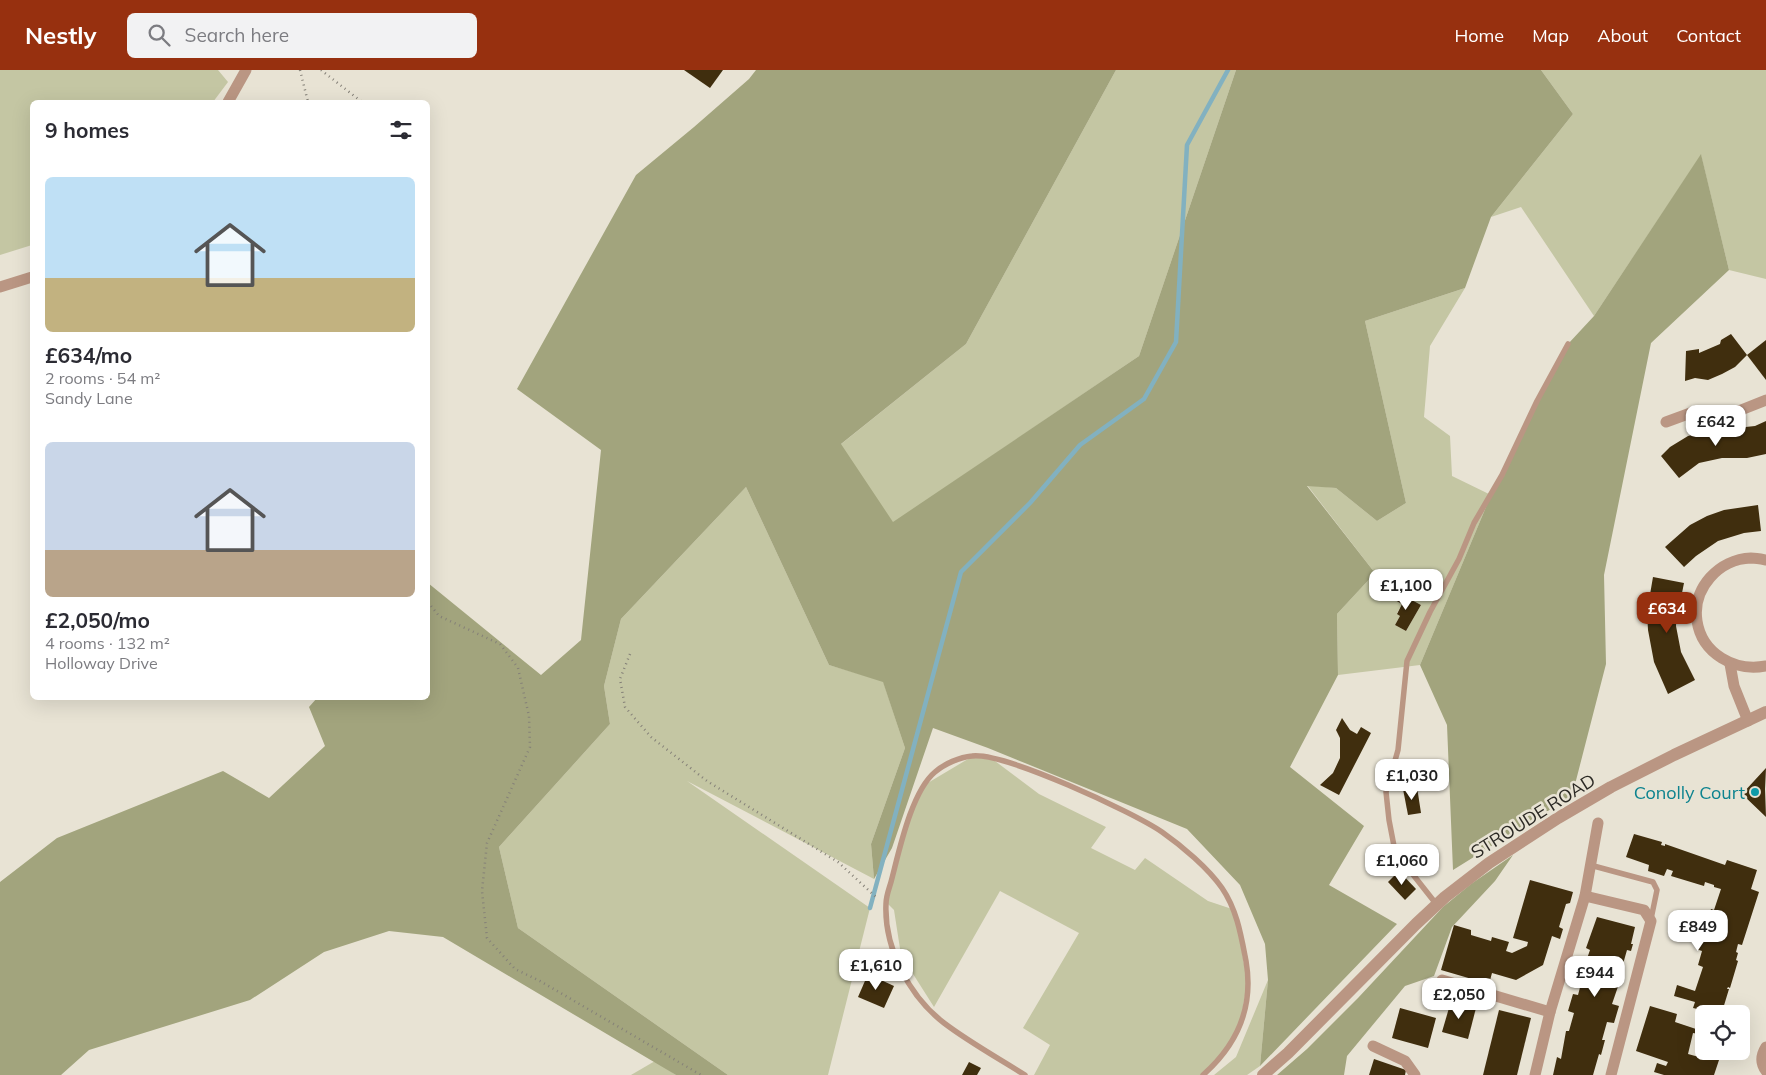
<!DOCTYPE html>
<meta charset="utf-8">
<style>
body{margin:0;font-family:Mulish,sans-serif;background:#f2f2f3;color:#2b2b33;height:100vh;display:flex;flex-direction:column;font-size:19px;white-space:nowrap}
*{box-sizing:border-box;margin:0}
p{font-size:16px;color:#7c7c81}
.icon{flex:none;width:28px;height:28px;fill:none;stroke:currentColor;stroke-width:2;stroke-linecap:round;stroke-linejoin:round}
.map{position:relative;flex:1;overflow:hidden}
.sheet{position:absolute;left:30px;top:30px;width:400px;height:600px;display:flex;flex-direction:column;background:#fff;border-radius:8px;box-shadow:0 5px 20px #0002}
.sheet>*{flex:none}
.controls{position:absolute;left:1695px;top:935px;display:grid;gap:10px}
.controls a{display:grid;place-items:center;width:55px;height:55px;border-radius:8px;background:#fff;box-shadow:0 5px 20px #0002;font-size:25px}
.price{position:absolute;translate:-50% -42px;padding:0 11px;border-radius:10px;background:#fff;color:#222;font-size:16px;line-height:32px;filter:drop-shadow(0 1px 2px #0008)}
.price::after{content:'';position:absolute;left:50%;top:30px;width:15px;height:11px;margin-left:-8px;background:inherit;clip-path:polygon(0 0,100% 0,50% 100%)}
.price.on{background:#97300f;color:#fff}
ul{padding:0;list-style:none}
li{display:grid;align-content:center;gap:10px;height:265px;padding:0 15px}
li span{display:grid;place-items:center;height:155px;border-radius:8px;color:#555}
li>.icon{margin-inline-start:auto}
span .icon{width:90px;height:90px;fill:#fffc;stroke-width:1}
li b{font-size:21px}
h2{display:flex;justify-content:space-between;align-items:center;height:60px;padding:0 15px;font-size:21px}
header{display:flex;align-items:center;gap:30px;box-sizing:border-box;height:70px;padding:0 25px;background:#97300f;color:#fff}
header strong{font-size:24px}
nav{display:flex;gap:28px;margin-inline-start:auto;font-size:18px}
.search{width:350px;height:45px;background:#f2f2f3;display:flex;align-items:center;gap:12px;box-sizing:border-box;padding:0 18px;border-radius:8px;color:#7c7c81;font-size:19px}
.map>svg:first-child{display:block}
</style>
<header>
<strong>Nestly</strong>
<div class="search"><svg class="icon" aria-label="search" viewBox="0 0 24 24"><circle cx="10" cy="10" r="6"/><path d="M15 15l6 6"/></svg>Search here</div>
<nav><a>Home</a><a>Map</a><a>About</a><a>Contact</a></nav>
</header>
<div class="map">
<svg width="1766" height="1005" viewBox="0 0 1766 1005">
<rect width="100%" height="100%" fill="#e8e3d4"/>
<g fill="#c4c6a3" fill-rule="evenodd">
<polygon points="0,0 218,0 228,12 213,32 32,32 32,175 0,185"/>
<polygon points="1116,0 1236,0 1139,286 893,453 840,375 966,274"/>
<polygon points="1541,0 1766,0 1766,209 1729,200 1701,85 1594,246 1521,137 1491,147 1573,44"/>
<path d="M1465,218L1430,276L1424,347L1450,366L1452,406L1491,425L1420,595L1338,605L1337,544L1375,503L1307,415L1336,418L1377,451L1406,433L1365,251ZM1397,522L1421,535L1406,561L1395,555L1400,546L1397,543L1402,534L1393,529Z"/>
<polygon points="746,417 829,595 883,611 905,678 871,774 874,809 687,711 870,838 828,1005 728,1005 518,858 499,777 610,654 604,616 621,549"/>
<polygon points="973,686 991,688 1039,724 1106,757 1091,778 1135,800 1145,788 1208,831 1235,840 1246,906 1246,919 1240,955 1222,985 1203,1005 1034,1005 1050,975 1023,958 1079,863 1000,821 934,937 901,885 894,840 886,832 914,733 926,714"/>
<polygon points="1268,910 1260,996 1247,1005 1214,1005 1236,987"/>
<polygon points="655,991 676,1005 631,1005"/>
</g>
<g fill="#a2a47d">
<polygon points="756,0 1116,0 966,274 841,374 893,452 1139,286 1236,0 1541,0 1573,44 1491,147 1465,218 1365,251 1406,433 1377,451 1336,418 1307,416 1375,503 1337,544 1338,605 1290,697 1364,756 1329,815 1397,854 1260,996 1268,910 1265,874 1240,815 1187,759 988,678 933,658 892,778 874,809 871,774 905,678 883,612 829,595 746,417 621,549 604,616 610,654 499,777 518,858 728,1005 676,1005 443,867 389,861 324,882 250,930 89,980 61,1005 0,1005 0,812 57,768 223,701 269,728 325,676 309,637 317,628 428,628 428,513 541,605 581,570 601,380 517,319 636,105 694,57 749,9"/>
<polygon points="1701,84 1729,200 1651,273 1604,505 1606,594 1572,726 1453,800 1447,655 1420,595 1491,425 1568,274 1594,246"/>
<polygon points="1513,785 1495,811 1452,857 1434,906 1405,916 1347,986 1344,1005 1277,1005 1307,979 1358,928 1443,837 1471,814"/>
</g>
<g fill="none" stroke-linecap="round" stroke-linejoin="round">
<polyline stroke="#82b1c0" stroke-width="4.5" points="870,838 961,502 1030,433 1080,375 1144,329 1176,272 1187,75 1228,0"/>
</g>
<g fill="#402e0e">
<polygon points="684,0 723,0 710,18"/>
<polygon points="1731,264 1747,285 1735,297 1722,304 1708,310 1695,308 1685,311 1686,281 1699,279 1699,283 1720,274 1721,270"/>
<polygon points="1766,270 1766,310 1747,285"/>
<polygon points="1766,351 1766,384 1747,388 1722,388 1699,393 1679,408 1661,386 1670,377 1688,366 1708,361 1755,356"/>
<polygon points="1758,435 1761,461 1744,463 1718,471 1696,486 1684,497 1665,477 1690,455 1707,446 1724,440"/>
<polygon points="1653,507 1684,513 1681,528 1677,527 1676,556 1681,582 1695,610 1668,624 1654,592 1648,560 1647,542"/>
<polygon points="1397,522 1421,535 1406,561 1395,555 1400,546 1397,544 1402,534 1393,529"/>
<polygon points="1342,648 1350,660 1357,664 1361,657 1371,663 1339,725 1320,715 1333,703 1340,688 1340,668 1336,660"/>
<polygon points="1766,698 1765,719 1766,747 1742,724"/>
<polygon points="1417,717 1421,743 1408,745 1403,719"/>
<polygon points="1634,764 1662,772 1661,775 1665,776 1665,774 1725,795 1727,790 1757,800 1751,819 1759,822 1742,875 1738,874 1736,882 1738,883 1736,890 1738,891 1730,918 1728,917 1727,919 1729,919 1722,942 1718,942 1722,944 1704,944 1704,965 1693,963 1688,984 1710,990 1712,981 1722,981 1714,1005 1664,1005 1654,1002 1657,993 1666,996 1668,992 1636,981 1650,936 1677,944 1675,952 1696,959 1702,940 1693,938 1695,932 1674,926 1677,915 1695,921 1703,897 1698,895 1702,881 1696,879 1703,857 1707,859 1709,855 1706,855 1711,839 1714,840 1721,819 1714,817 1714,815 1705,812 1704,816 1671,806 1673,801 1667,799 1664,806 1648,801 1649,795 1626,787"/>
<polygon points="1399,801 1416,819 1405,830 1388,812"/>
<polygon points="1530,810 1573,822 1570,833 1566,834 1559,857 1563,859 1560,869 1552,866 1543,895 1516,910 1492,903 1489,914 1441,900 1454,855 1471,860 1471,865 1491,871 1492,867 1509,872 1506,881 1512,883 1527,876 1528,872 1513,868"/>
<polygon points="1597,847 1635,857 1631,874 1633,874 1631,881 1627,880 1621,901 1623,902 1612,934 1619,936 1614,953 1607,952 1602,970 1605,970 1601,985 1599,984 1593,1005 1553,1005 1557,987 1561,989 1566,961 1569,961 1574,943 1568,941 1573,924 1578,925 1583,906 1581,906 1590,880 1586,878"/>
<polygon points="868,904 894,916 884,938 858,927"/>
<polygon points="1451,931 1476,938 1468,969 1442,962"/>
<polygon points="1400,938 1436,948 1428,978 1392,968"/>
<polygon points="1499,940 1531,948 1517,1005 1483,1005"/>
<polygon points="1374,989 1406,1000 1405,1005 1369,1005"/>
<polygon points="969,992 981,998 977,1005 962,1005"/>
</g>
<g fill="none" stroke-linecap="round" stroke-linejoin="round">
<g stroke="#858178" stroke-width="2.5" stroke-dasharray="1 4" stroke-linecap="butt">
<polyline points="300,0 308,32"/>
<polyline points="321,0 362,32"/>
<polyline points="428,532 439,546 500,574 518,598 529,646 530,677 487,773 482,821 487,868 515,899 540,911 701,1005"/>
<polyline points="630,584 620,609 625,637 651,667 707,711 838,792 877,828"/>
</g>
<g stroke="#ba9683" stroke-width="5.5">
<polyline points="1590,795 1653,812 1657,820 1651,849"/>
<polyline points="1437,835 1407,797 1394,776 1389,750 1386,722 1398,680 1407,591 1430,542 1459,489 1474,453 1502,405 1537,331 1568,274"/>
<path d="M1025,1005C998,988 969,972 944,953C909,926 884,878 886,834C886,826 889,819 891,812C899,782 911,722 935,702C944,694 960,687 972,686C1004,682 1133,742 1162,762C1182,776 1208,798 1222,818C1237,840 1241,865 1246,891C1254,937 1238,974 1203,1005"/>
</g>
<g stroke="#ba9683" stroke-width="11">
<polyline points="228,32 246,0"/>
<polyline points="0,217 32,207"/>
<polyline points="1666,352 1696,341 1736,342 1766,330"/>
<path d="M1766,490C1761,489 1756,488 1751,488C1719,489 1692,518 1697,551C1702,584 1735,602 1766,596"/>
<polyline points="1730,594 1734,616 1748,651"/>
<polyline points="1585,826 1644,840 1651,851 1611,1005"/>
<polyline points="1442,910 1550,942"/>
<polyline points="1373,976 1405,991 1415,1005"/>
<path d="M1766,977C1761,985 1760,993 1766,1001"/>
<polyline points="1535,1005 1550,942 1585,826 1598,753"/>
</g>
<polyline stroke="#ba9683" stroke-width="12" points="1263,1005 1288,983 1416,854 1445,827 1489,793 1558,748 1611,717 1674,685 1766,642"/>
</g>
<circle fill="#0f9aa8" stroke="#e8e3d4" stroke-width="2" cx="1755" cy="722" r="5"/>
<g text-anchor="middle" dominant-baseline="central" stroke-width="5" stroke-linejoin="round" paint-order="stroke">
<g font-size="18" fill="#0d838f" stroke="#e8e3d4" text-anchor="end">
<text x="1745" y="722">Conolly Court</text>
</g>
<g font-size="18" fill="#2b2924" stroke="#e8e3d4">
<text transform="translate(1533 746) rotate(-32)">STROUDE ROAD</text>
</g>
</g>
</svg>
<div class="controls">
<a><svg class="icon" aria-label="locate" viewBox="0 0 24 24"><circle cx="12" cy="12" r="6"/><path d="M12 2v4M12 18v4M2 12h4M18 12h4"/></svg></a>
</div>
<b class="price" style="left:1716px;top:377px">£642</b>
<b class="price" style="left:1406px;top:541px">£1,100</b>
<b class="price on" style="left:1667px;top:564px">£634</b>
<b class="price" style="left:1412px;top:731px">£1,030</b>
<b class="price" style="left:1402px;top:816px">£1,060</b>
<b class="price" style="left:1698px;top:882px">£849</b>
<b class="price" style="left:876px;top:921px">£1,610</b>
<b class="price" style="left:1595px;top:928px">£944</b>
<b class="price" style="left:1459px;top:950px">£2,050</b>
<section class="sheet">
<h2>9 homes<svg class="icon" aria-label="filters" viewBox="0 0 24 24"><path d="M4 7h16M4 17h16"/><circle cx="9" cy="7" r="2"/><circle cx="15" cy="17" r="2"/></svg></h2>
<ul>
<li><span style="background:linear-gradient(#bfe0f5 65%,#c2b280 0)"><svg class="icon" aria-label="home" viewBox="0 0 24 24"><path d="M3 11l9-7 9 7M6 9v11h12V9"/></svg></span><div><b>£634/mo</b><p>2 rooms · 54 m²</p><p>Sandy Lane</p></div></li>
<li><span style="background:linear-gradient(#c9d6e8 70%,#b9a48a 0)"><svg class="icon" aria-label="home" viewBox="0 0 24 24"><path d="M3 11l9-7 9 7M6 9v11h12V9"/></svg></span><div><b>£2,050/mo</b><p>4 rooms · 132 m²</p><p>Holloway Drive</p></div></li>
</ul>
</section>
</div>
